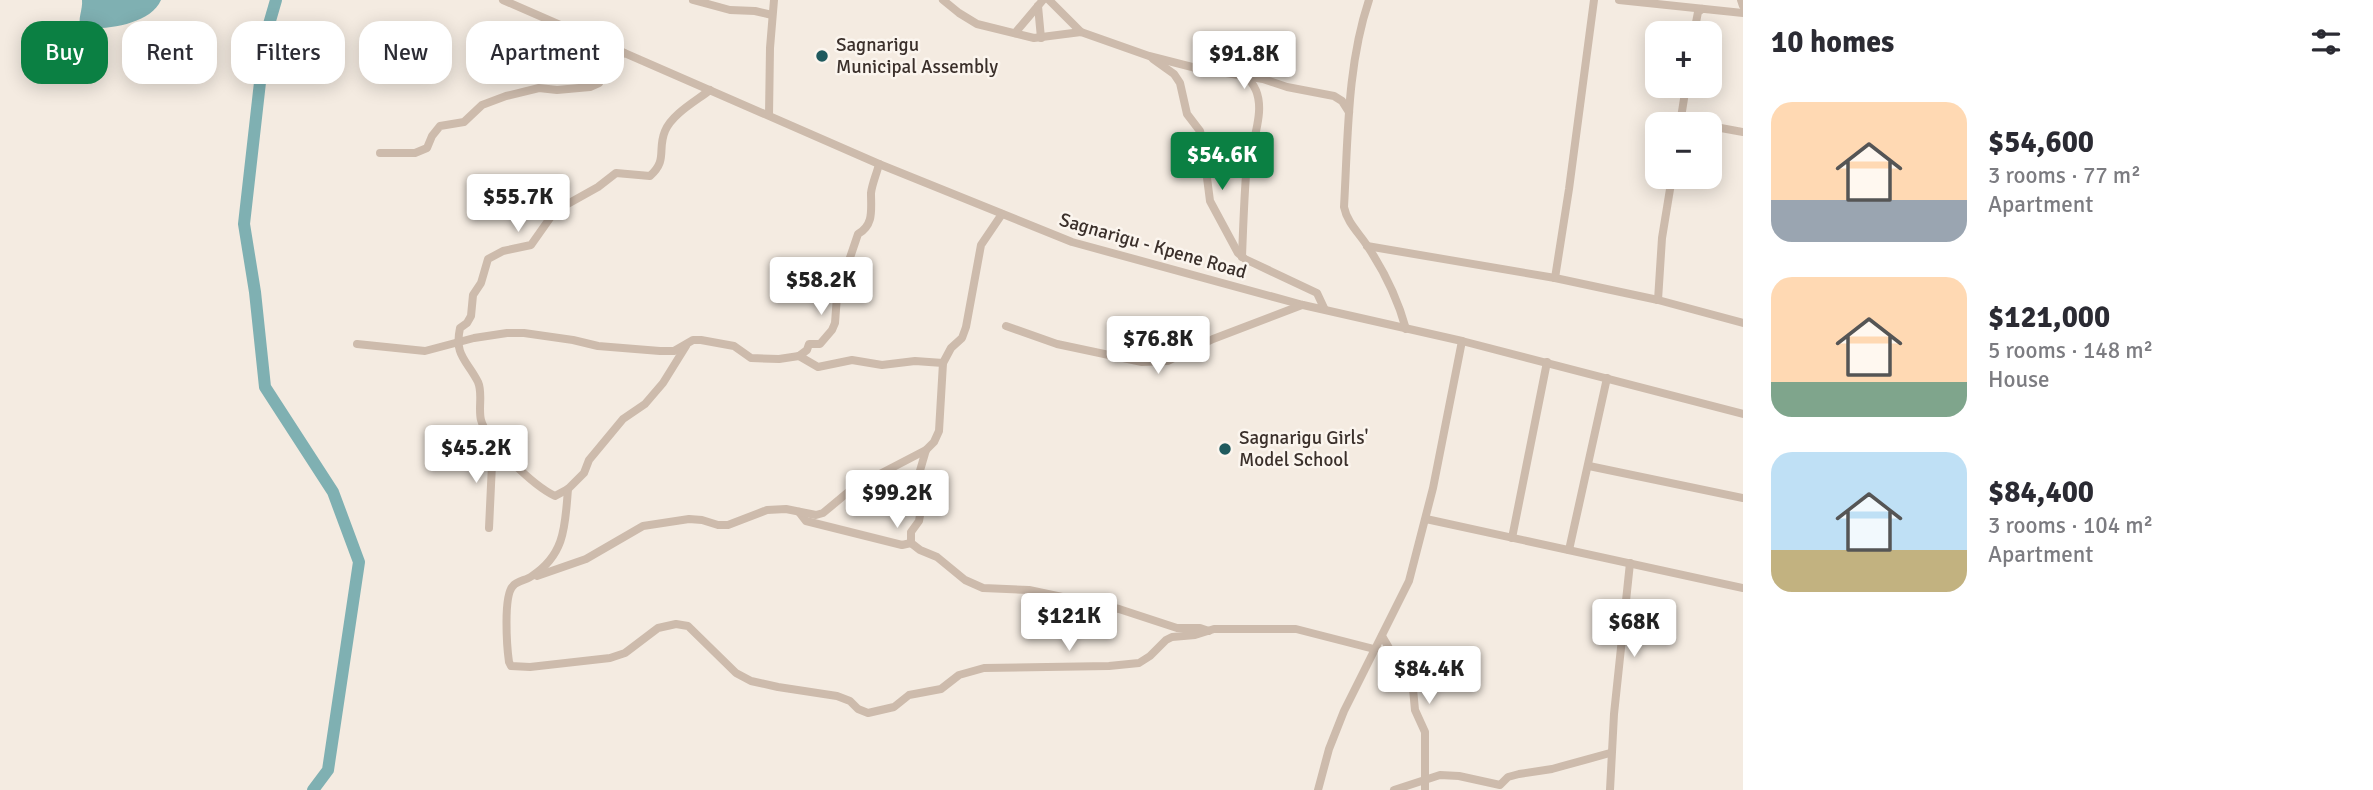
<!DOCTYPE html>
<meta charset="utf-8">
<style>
body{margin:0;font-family:Signika,sans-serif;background:#f7f7f7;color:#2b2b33;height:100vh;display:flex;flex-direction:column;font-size:26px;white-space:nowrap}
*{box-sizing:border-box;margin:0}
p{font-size:23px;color:#7c7c81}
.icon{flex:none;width:38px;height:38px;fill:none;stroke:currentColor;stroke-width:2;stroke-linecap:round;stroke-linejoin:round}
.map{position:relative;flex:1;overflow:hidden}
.sheet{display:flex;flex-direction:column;background:#fff;width:630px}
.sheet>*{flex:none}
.top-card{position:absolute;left:21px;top:21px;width:665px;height:63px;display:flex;gap:14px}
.controls{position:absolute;left:1645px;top:21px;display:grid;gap:14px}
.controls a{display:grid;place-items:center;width:77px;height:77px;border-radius:14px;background:#fff;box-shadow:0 4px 18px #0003;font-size:35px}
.price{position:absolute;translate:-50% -60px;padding:0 16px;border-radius:7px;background:#fff;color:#222;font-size:23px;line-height:46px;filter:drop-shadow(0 2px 4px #0008)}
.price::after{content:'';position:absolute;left:50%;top:42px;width:21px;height:16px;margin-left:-10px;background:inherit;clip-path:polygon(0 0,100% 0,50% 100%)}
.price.active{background:#0b8043;color:#fff}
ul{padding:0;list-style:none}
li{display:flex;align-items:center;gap:21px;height:175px;padding:0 28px}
li span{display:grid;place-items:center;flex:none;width:196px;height:140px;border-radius:21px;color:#555}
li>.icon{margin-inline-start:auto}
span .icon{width:84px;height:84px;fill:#fffc;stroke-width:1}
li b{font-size:30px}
h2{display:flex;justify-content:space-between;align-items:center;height:84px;padding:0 28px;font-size:30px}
.pill{padding:0 24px;border-radius:21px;background:#fff;box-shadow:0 4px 18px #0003;font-size:24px;line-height:63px}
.pill.active{background:#0b8043;color:#fff}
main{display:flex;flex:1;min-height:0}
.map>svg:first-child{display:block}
</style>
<main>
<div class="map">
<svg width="1743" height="790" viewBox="0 0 1743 790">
<rect width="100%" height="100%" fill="#f4ebe1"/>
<path fill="#7fb0b2" d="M82,0H161C150,25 105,30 81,28C77,19 83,10 82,0Z"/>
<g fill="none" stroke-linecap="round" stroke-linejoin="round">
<polyline stroke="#7fb0b2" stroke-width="12" points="276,0 265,38 244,224 255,292 265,387 333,492 359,562 328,770 313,790"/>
<g stroke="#cdbbac" stroke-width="8">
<polyline points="503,0 879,164 1072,242 1303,305 1462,341 1743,414"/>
<polyline points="693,0 730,10 755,11 772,15"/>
<polyline points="943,0 959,13 977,24 1034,38 1081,32 1149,56 1196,68 1263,79 1287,87 1334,96 1342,101 1349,112"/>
<polyline points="1049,0 1081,32"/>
<path d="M1369,0C1347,65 1348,138 1344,207C1347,222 1358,232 1366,244C1383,269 1398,300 1406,329"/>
<polyline points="1619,0 1743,13"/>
<polyline points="1741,0 1743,6"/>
<polyline points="1038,6 1041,38"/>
<polyline points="1015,33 1043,0"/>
<polyline points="1694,33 1698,12 1702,9"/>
<polyline points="1153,59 1174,74 1180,83 1187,114 1200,131 1202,139 1210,201 1238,253 1245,259 1317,293 1324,308"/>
<polyline points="769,115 770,48 774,0"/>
<polyline points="1681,122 1697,124"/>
<polyline points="1680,124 1686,86"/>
<polyline points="1710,126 1743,132"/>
<polyline points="380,153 415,153 427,148 432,136 440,126 464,122 482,105 506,96 539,88 557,90 590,87 599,83 611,61 624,53"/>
<polyline points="1002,214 981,245 966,327 962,338 951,348 943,363 939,431 934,442 926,450 919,474 922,504 919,521 911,532 911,543 920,550 937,557 965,580 983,588 1029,590 1119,609 1177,628 1200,628 1209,631"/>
<polyline points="1367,246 1555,278 1658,300 1743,323"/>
<path d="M1242,257C1243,230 1244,202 1246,175C1249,146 1274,100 1246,77"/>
<polyline points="1555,278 1569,189 1594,0"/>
<polyline points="1658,300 1662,238 1672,177"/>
<polyline points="1006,326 1057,344 1142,362 1168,361 1213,339 1302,305"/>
<path d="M357,344L425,351L474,338L507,333H524L573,340L598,346L660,351H674L693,340H701L734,346L751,358L779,359L799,356L807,350L809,344H820L832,330L835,323L837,296L858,234C874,225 871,210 871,193C872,184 877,173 879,164"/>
<path d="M686,346L663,383L645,404L623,419L589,460L584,473L568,489L555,496C534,486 487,442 481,420C478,408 483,393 478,382C467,360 454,356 460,328L467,323L471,316L473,295L481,283L488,259L503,251L531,245L555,211L598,187L616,173L650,176C668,160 657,150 665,131C672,114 696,101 710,90"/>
<polyline points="799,356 818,367 852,360 882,365 915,361 943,363"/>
<polyline points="1589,466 1743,498"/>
<path d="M568,489C565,524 566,554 532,576C527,580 517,581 513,586C503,596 507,648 509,662L511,666L530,667L610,658L625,653L658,628L676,624L688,626L736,673L751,681L778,687L837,696L850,701L858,709L868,713L894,707L909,695L941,689L959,675L984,668L1109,666L1139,663L1150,656L1166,640L1172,637L1195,635L1214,629H1296L1374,649"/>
<polyline points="799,512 806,521 902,545 911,543"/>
<polyline points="1426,519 1743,588"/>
<polyline points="489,528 493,443"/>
<polyline points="1512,538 1547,362"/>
<polyline points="1569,550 1607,378"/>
<polyline points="537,576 586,559 643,526 689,519 702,520 718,525 728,525 767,510 786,509 816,515 823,513 853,488 926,450"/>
<polyline points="1382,636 1413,689 1415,710 1425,732 1425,790"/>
<polyline points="1318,790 1329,749 1344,711 1409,581 1433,488 1462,341"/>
<polyline points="1394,790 1440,775 1459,776 1500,785 1508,777 1519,774 1552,769 1610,753"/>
<polyline points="1610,790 1614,714 1630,563"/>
</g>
</g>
<g fill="#1f5a5e" stroke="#fbf5ee" stroke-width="2.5">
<circle cx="822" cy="56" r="7"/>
<circle cx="1225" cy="449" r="7"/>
</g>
<g text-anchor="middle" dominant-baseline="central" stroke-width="5" stroke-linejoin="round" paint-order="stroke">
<g font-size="19" fill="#3b302b" stroke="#fbf5ee" text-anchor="start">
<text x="836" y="45">Sagnarigu<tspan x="836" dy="22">Municipal Assembly</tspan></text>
<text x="1239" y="438">Sagnarigu Girls'<tspan x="1239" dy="22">Model School</tspan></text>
</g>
<g font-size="19" fill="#3b302b" stroke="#fbf5ee">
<text transform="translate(1153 246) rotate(16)">Sagnarigu - Kpene Road</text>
</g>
</g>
</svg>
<div class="controls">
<a>+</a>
<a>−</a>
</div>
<b class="price" style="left:1244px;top:91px">$91.8K</b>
<b class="price active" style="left:1222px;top:192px">$54.6K</b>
<b class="price" style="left:518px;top:234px">$55.7K</b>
<b class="price" style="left:821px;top:317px">$58.2K</b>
<b class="price" style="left:1158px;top:376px">$76.8K</b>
<b class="price" style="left:476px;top:485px">$45.2K</b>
<b class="price" style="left:897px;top:530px">$99.2K</b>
<b class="price" style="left:1069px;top:653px">$121K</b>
<b class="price" style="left:1634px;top:659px">$68K</b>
<b class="price" style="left:1429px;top:706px">$84.4K</b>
<div class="top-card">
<a class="pill active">Buy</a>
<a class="pill">Rent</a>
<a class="pill">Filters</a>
<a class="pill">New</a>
<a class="pill">Apartment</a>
</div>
</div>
<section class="sheet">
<h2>10 homes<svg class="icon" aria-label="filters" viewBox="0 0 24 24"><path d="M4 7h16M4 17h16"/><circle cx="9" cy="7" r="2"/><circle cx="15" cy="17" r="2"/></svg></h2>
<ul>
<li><span style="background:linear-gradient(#ffd9b3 70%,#9aa5b1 0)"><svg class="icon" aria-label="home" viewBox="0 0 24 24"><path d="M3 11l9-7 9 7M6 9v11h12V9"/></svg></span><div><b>$54,600</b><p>3 rooms · 77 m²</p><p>Apartment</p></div></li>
<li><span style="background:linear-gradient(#ffd9b3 75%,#7fa58c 0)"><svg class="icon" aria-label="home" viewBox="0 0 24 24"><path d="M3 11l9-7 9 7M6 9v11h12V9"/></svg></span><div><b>$121,000</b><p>5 rooms · 148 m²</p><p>House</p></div></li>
<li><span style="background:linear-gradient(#bfe0f5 70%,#c2b280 0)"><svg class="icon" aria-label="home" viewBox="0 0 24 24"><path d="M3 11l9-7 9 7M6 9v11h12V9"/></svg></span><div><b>$84,400</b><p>3 rooms · 104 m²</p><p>Apartment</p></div></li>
</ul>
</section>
</main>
